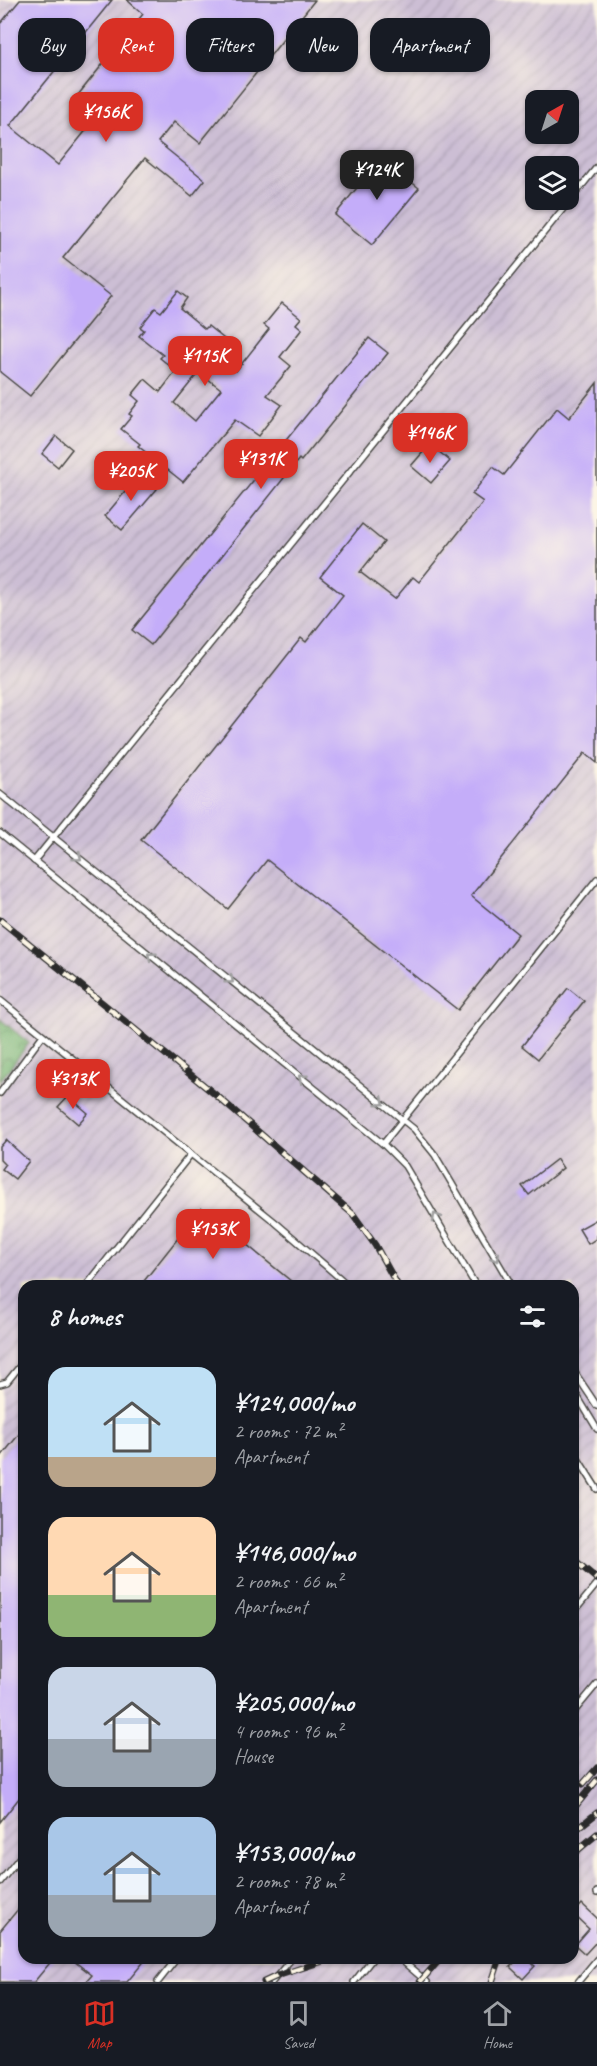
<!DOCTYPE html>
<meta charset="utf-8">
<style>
body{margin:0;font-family:Caveat,sans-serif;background:#242831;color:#f1f3f6;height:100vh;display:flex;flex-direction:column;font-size:22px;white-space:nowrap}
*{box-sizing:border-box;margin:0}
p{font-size:20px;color:#9ea1a6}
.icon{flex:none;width:33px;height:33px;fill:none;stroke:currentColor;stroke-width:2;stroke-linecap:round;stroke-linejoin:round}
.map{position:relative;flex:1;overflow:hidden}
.panel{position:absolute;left:18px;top:1280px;width:561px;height:684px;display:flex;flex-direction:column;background:#171b24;border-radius:18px;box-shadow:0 2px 4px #0004}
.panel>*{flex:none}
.top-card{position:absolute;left:18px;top:18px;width:561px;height:54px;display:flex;gap:12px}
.needle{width:39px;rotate:39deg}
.buttons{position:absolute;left:525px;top:90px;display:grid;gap:12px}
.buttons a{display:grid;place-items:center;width:54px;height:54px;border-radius:12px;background:#171b24;box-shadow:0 2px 4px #0004;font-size:30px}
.price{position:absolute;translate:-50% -51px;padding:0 14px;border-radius:12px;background:#d93025;color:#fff;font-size:20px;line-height:39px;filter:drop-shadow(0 2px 3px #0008)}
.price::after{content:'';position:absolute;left:50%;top:36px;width:18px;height:14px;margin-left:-9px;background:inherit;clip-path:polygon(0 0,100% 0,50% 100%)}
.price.selected{background:#222;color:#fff}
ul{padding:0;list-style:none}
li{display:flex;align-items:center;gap:18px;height:150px;padding:0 30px}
li span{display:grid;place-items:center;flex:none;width:168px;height:120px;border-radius:18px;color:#555}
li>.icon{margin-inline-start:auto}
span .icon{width:72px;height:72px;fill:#fffc;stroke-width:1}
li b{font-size:26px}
h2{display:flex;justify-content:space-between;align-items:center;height:72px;padding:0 30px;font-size:26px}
.chip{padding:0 21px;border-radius:18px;background:#171b24;box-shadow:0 2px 4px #0004;font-size:21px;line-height:54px}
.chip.selected{background:#d93025;color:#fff}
.tabs{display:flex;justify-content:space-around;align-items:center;height:84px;border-top:2px solid #363941;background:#171b24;font-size:16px;color:#9ea1a6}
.tabs a{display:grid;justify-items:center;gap:3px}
.tabs .selected{color:#d93025}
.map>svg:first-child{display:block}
</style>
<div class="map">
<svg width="597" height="1982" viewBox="0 0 597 1982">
<defs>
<pattern id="industrial-furrows" width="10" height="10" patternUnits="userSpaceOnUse" patternTransform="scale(1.5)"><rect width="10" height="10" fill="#ccbed4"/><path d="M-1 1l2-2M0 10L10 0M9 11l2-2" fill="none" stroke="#afa3b6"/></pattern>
<pattern id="forest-crowns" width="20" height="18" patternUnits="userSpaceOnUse" patternTransform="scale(1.5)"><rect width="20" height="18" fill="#76b475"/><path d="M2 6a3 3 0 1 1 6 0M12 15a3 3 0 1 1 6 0" fill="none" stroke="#619360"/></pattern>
</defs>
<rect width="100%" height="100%" fill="#fcf5e5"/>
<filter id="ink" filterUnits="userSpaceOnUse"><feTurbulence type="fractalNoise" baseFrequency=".0167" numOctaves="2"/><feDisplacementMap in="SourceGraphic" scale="12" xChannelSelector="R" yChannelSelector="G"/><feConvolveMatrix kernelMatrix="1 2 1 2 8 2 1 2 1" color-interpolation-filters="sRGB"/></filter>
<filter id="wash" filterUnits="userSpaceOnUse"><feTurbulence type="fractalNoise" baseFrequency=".008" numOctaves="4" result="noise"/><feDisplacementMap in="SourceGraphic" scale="24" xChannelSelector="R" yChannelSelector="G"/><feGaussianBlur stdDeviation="1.35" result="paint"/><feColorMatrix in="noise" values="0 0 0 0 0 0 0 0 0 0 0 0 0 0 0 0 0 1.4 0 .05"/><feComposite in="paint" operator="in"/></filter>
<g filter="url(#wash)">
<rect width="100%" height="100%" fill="#efe8cb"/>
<path fill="url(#industrial-furrows)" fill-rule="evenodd" d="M0,0H597V1982H0ZM536,100H568V134H536ZM536,166H568V200H536ZM24,1286H573V1958H24Z"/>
<polygon fill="url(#forest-crowns)" stroke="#507050" stroke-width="1.5" points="0,1019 29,1043 0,1081"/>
<g id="blocks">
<g fill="#c4adf9" fill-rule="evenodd">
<polygon points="20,0 112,0 10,126 58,165 96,118 74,100 143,14 127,0 315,0 200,143 174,122 158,142 205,180 192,196 145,158 63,258 111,296 30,396 0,372 0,24"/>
<polygon points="381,158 419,188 372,245 335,215"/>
<path d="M178,291L187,298L180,308L205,329L208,326L228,342L216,356L236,371L269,329L264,325L282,303L301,318L296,324L302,329L280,357L291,366L267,395L282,405L258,436L235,420L183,482L138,446L140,444L121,429L132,416L129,414L139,401L132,395L145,379L160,392L176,371L160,358L163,355L139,336L144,330L140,327L155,308L161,312ZM199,372L221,389L195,421L174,403Z"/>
<polygon points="369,338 388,353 301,461 299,459 151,645 132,630"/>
<polygon points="597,383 597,763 585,753 471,896 518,934 458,1010 267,860 228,909 141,840 301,638 306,642 343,595 320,577 362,524 384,542 360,572 395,599 413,577 419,582 483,502 472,494 493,467 504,475 557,408 569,418"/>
<polygon points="56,436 72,449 58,467 42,454"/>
<polygon points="430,444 450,461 431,483 411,466"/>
<polygon points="140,474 157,489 122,530 105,516"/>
<polygon points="568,988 584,1001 538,1059 522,1046"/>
<polygon points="68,1096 88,1113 78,1124 58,1107"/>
<polygon points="6,1140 29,1161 15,1179 2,1169 5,1165 0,1160 0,1147"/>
<polygon points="557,1159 563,1168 529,1195 522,1186"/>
<polygon points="202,1208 297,1286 140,1286"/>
<polygon points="597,1219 597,1238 588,1244 579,1229"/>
<polygon points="24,1428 24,1792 0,1822 0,1458"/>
<polygon points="24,1902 24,1958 54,1958 34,1982 0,1982 0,1931"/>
<polygon points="582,1904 597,1918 597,1941 585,1954 575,1945 589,1929 573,1914"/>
<polygon points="70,1958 147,1958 127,1982 86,1982 92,1975"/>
<polygon points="519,1958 526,1958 535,1966 523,1979 510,1967"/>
</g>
</g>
</g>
<g filter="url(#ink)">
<use href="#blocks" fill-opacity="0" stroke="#484743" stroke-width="1.5"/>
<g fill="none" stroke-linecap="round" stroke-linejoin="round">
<defs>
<g id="service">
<polyline points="0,794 414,1129 435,1155 512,1286"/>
<polyline points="0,833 383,1144 405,1166 476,1286"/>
<polyline points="34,861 597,167"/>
<polyline points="0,1000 275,1222 349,1286"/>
<polyline points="0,1093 43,1035"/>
<polyline points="383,1144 597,879"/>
<polyline points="86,1286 191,1154"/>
<polyline points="573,1370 597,1406"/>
<polyline points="0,1384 7,1382 24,1361"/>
<polyline points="573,1389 597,1429"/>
<polyline points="573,1451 597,1489"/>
<polyline points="573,1613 597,1584"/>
<polyline points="573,1713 597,1684"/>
<polyline points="0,1882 24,1852"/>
<polyline points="597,1892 597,1893"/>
<polyline points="399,1958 427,1982"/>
<polyline points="158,1982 177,1958"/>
<polyline points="272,1982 292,1958"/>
<polyline points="354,1982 373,1958"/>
<polyline points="578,1982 597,1959"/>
</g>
</defs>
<use href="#service" stroke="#484743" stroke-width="8"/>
<use href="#service" stroke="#fff" stroke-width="5"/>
<defs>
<g id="rail">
<polyline points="0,920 217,1096 353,1214 375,1245 398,1286"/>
<polyline points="573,1559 597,1579"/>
<polyline points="583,1784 597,1768"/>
<polyline points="573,1809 597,1780"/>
<polyline points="573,1832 597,1813"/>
<polyline points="573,1854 597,1834"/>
<polyline points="264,1982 277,1976 332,1958"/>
<polyline points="420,1982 441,1958"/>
<polyline points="492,1982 500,1958"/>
</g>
</defs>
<use href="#rail" stroke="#2b2b2b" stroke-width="7"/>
<use href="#rail" stroke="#fcf5e5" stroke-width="4.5" stroke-dasharray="14" stroke-linecap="butt"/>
</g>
<defs><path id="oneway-chevron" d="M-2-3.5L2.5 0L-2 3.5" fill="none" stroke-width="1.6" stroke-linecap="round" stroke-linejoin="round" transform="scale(1.5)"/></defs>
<g stroke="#a0a0a0">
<use href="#oneway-chevron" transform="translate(78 857) rotate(39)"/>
<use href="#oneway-chevron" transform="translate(151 956) rotate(-141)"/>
<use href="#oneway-chevron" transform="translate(230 980) rotate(39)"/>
<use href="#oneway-chevron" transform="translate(302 1078) rotate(-141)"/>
<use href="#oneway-chevron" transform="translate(381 1102) rotate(39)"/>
<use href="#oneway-chevron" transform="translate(436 1217) rotate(-120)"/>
<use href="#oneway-chevron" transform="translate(496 1258) rotate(59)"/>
</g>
</g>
</svg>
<div class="buttons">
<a><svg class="needle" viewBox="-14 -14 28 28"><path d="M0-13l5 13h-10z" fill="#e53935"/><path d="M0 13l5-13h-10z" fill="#9ea1a6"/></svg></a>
<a><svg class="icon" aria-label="layers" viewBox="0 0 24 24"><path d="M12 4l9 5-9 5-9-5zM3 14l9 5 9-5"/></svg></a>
</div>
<b class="price" style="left:106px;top:143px">¥156K</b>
<b class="price selected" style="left:377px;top:201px">¥124K</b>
<b class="price" style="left:205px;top:387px">¥115K</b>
<b class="price" style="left:430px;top:464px">¥146K</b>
<b class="price" style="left:261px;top:490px">¥131K</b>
<b class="price" style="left:131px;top:502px">¥205K</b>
<b class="price" style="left:73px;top:1110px">¥313K</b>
<b class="price" style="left:213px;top:1260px">¥153K</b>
<div class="top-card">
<a class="chip">Buy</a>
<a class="chip selected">Rent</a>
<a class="chip">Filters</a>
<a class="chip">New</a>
<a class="chip">Apartment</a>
</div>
<section class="panel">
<h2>8 homes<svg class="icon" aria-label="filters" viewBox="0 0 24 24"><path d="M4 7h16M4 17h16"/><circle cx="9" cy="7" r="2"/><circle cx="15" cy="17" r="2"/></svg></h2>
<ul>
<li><span style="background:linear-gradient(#bfe0f5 75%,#b9a48a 0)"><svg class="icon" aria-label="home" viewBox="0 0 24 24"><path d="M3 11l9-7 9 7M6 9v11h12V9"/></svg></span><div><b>¥124,000/mo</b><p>2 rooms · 72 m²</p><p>Apartment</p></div></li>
<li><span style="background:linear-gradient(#ffd9b3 65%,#8fb573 0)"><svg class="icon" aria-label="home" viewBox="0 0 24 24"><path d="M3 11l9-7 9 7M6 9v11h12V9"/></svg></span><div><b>¥146,000/mo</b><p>2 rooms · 66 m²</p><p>Apartment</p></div></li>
<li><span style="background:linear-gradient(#c9d6e8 60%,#9aa5b1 0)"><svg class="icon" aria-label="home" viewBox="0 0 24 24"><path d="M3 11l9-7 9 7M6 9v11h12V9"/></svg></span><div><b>¥205,000/mo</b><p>4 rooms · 96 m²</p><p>House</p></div></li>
<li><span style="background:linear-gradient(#a9c7e8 65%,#9aa5b1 0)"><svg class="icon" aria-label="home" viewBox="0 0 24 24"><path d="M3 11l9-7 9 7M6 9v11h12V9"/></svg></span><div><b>¥153,000/mo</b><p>2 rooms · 78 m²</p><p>Apartment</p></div></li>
</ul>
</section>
</div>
<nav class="tabs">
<a class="selected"><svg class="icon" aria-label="map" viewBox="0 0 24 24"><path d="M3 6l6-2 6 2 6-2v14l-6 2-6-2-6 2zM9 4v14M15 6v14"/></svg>Map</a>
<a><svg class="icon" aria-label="saved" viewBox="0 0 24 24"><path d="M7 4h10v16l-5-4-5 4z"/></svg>Saved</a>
<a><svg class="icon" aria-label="home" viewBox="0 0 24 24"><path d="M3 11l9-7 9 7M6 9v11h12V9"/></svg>Home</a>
</nav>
